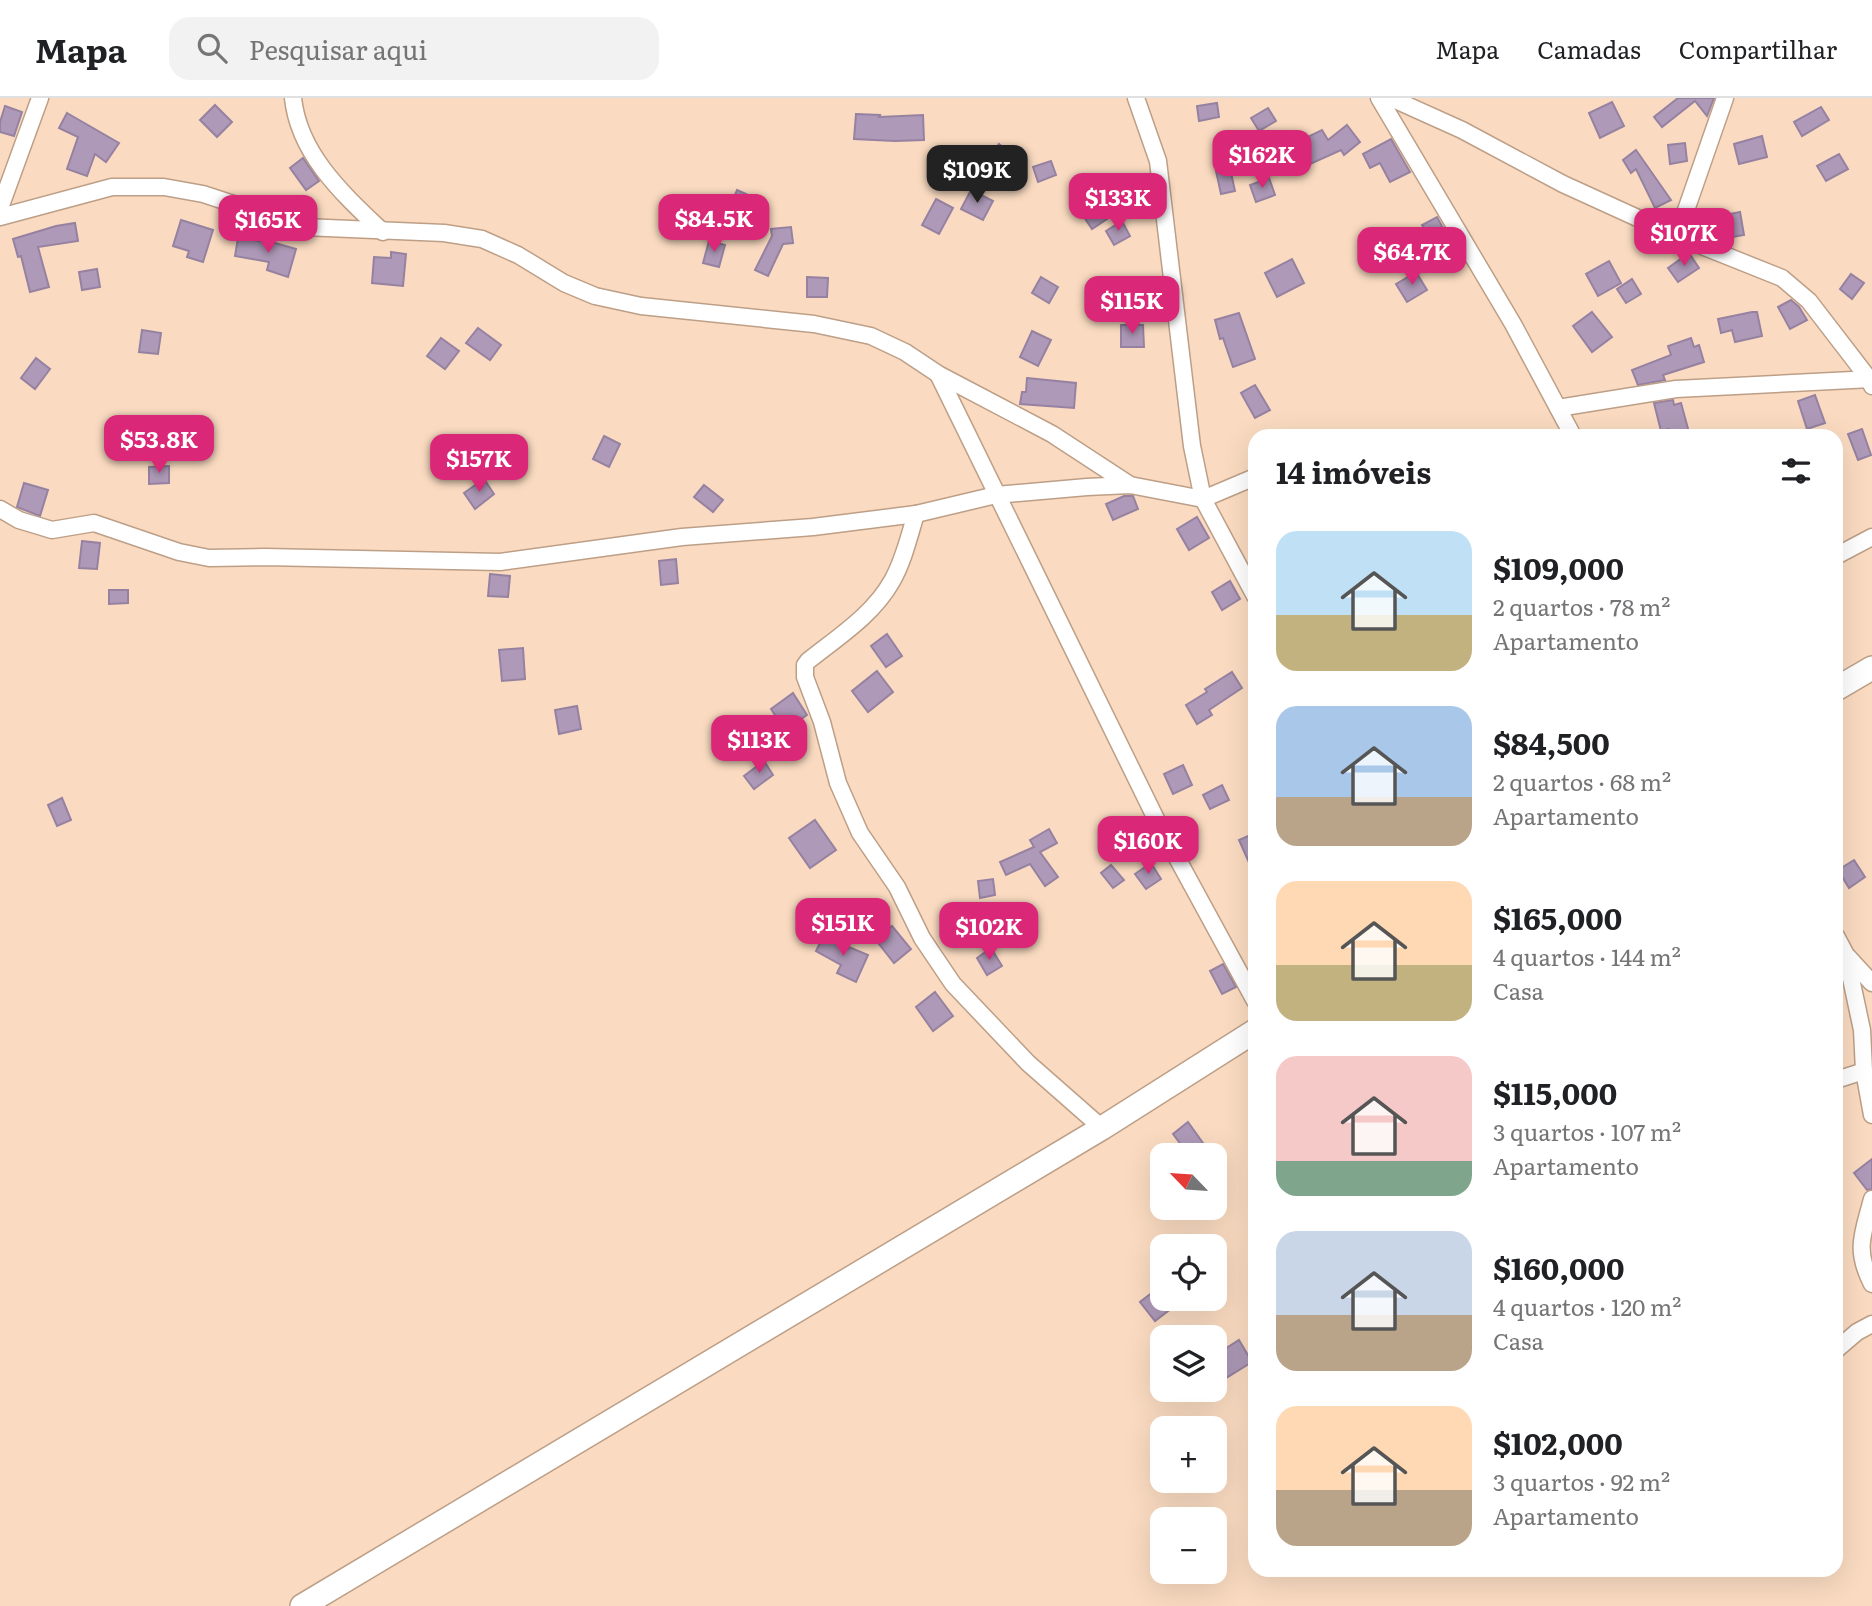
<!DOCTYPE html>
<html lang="pt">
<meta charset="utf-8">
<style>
body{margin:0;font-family:Literata,serif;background:#f2f2f2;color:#202124;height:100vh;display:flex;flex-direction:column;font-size:26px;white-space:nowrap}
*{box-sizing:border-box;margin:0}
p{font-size:23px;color:#757577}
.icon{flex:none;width:38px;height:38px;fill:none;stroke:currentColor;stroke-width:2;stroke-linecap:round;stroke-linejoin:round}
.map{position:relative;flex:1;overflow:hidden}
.sheet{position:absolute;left:1248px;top:331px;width:595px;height:1148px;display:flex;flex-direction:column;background:#fff;border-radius:21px;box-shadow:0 7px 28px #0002}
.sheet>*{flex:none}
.needle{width:46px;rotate:295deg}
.fabs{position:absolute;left:1150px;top:1045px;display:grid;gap:14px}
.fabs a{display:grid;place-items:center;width:77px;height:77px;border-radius:14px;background:#fff;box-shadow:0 7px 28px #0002;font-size:35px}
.price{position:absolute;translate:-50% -60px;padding:0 16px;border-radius:14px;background:#db2777;color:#fff;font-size:23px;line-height:46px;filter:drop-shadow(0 2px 4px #0008)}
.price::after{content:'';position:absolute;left:50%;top:42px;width:21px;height:16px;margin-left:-10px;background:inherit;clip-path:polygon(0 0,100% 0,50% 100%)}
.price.selected{background:#222;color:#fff}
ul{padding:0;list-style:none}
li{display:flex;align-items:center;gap:21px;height:175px;padding:0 28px}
li span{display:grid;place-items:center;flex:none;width:196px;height:140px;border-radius:21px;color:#555}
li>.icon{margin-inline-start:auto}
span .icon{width:84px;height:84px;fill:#fffc;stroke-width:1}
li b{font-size:30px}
h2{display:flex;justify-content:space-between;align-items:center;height:84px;padding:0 28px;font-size:30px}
header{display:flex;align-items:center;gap:42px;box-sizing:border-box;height:98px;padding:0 35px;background:#fff;border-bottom:2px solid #e0e0e0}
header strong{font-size:33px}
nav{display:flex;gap:38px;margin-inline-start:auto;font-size:24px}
.search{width:490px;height:63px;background:#f2f2f2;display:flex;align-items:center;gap:18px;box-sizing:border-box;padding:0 24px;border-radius:21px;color:#757577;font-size:26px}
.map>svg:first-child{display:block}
</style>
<header>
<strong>Mapa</strong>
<div class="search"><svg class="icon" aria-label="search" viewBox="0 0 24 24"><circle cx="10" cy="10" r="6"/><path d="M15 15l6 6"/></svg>Pesquisar aqui</div>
<nav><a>Mapa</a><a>Camadas</a><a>Compartilhar</a></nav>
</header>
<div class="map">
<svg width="1872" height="1508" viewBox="0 0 1872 1508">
<rect width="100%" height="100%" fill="#fadbc1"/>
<g fill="#ae9ab8" stroke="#9682a0" stroke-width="2">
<polygon points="1678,0 1714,0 1707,18 1695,3 1662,29 1654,19"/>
<polygon points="1612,4 1624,28 1600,40 1589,15"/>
<polygon points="1217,5 1219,19 1199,23 1197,8"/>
<polygon points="215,7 232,24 217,39 200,22"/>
<polygon points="5,8 22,14 14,38 0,34 0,24"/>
<polygon points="1821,9 1829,22 1802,38 1794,24"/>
<polygon points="1268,10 1276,23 1259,33 1251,20"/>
<polygon points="67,15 119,45 106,64 95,56 87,78 67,71 78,39 59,30"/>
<polygon points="856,16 880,17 879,19 923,17 924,42 895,43 854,41"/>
<polygon points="1347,27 1360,44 1344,57 1341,52 1288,76 1277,54 1322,32 1328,42"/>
<polygon points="1762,38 1767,59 1739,66 1734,46"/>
<polygon points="1391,41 1410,74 1390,84 1380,65 1370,70 1363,56"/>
<polygon points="1685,45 1687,63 1670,66 1668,47"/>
<polygon points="999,46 1013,58 1002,71 988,60"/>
<polygon points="1636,52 1671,102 1655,110 1636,71 1631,75 1623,62"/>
<polygon points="1839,56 1848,71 1826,83 1817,68"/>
<polygon points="303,60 319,83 306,92 290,70"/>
<polygon points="1051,63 1056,77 1038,84 1033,69"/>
<polygon points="1230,70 1235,93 1221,96 1216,73"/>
<polygon points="1269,80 1275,97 1256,104 1250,87"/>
<polygon points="737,92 755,100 748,113 731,106"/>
<polygon points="971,92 993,103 983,122 961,111"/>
<polygon points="936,101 953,110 939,136 922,127"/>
<polygon points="1097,106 1107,121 1092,131 1082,116"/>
<polygon points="1740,114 1744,137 1715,142 1711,120"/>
<polygon points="1437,119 1444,132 1442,133 1456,151 1444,160 1422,127"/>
<polygon points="181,122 213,132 203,164 187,159 189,153 173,148"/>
<polygon points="1122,123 1130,138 1114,147 1106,133"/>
<polygon points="75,125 78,143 38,149 49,189 30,194 21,158 18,159 13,141 56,128"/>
<polygon points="791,129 793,145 783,146 768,178 755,172 772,138 771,131"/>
<polygon points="238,140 275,145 296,151 288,179 267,172 269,164 235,158"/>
<polygon points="709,143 725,147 719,169 703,165"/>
<polygon points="391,154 406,156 403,188 372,185 374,159 391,160"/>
<polygon points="1689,155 1699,170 1678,184 1668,170"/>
<polygon points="1292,161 1304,185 1277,199 1265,175"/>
<polygon points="1609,163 1621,185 1598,198 1586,176"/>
<polygon points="97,171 100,189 82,192 79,174"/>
<polygon points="1416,174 1427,192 1407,204 1396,186"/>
<polygon points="1851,176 1864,185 1852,201 1840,191"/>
<polygon points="807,179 828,180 827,199 807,199"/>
<polygon points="1041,179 1058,189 1049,205 1032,195"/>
<polygon points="1632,181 1641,196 1626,205 1617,191"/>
<polygon points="1791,202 1799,209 1807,222 1790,231 1778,209"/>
<polygon points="1592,214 1612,239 1592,254 1573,228"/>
<polygon points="1752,214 1757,214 1762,238 1735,244 1732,232 1721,235 1718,221"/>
<polygon points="1239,215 1255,261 1233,269 1223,240 1220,241 1215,222"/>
<polygon points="1121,227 1143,227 1144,249 1121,249"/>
<polygon points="478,230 501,247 490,262 466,245"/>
<polygon points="142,232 161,235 158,256 139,254"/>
<polygon points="1032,233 1051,242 1038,268 1020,259"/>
<polygon points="441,240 459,253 445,271 427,258"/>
<polygon points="1691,240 1694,249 1699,247 1704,264 1663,277 1665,282 1638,287 1632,272 1671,257 1668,248"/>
<polygon points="36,260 50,271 35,291 21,280"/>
<polygon points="1027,280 1076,285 1074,310 1020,306 1022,294 1026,294"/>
<polygon points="1255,287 1270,312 1255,320 1241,295"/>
<polygon points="1815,297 1825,325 1807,331 1798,303"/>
<polygon points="1673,302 1674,307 1681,305 1690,338 1672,338 1669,331 1661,333 1654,305"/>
<polygon points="1862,331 1871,357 1858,362 1848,336"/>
<polygon points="604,338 620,346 609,369 593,361"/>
<polygon points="509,340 520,357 493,373 483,356"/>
<polygon points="169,368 169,385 149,386 149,369"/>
<polygon points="484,381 494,396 475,411 464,395"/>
<polygon points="24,385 48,392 40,418 17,409"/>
<polygon points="704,387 723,402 713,414 694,399"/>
<polygon points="1124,398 1133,398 1138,411 1113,422 1106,406"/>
<polygon points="1197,419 1209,440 1189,452 1177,431"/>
<polygon points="82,443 100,445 97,471 79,470"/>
<polygon points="676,461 678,485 661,487 659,463"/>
<polygon points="490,476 510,478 508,499 488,498"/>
<polygon points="1230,483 1240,501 1222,512 1212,494"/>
<polygon points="109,492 128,492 128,505 109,506"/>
<polygon points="887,536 902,558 886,569 871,548"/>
<polygon points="523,550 525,581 502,583 499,552"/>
<polygon points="877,573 893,594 868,614 852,593"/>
<polygon points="1232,574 1242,590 1209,612 1212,617 1197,626 1186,607 1207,594 1205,591"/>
<polygon points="793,595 807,617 785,632 771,611"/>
<polygon points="577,608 581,631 559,636 555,612"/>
<polygon points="764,663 773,677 754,691 744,678"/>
<polygon points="1183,667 1192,687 1173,696 1164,676"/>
<polygon points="1222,687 1229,702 1210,711 1203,697"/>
<polygon points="62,700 71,722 57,728 48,707"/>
<polygon points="815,722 836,752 810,770 789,740"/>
<polygon points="1049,731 1057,745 1040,754 1058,779 1045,788 1030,766 1006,777 1000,764 1034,749 1030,742"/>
<polygon points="1255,735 1255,778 1239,742"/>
<polygon points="1854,762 1865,779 1849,790 1838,772"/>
<polygon points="1151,765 1161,781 1146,791 1135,776"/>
<polygon points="1111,767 1124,782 1113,790 1101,775"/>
<polygon points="993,781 995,797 980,800 978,783"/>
<polygon points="892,828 911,851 894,865 875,841"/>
<polygon points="824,837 848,851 849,849 868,857 856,884 837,875 841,867 816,853"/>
<polygon points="991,850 1002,868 987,877 977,860"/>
<polygon points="1223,866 1236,889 1222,896 1210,873"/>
<polygon points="935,894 953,918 933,933 916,909"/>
<polygon points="1188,1024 1203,1045 1188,1056 1173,1036"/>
<polygon points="1872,1061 1872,1091 1867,1092 1854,1075"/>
<polygon points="1162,1187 1162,1200 1185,1200 1155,1223 1140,1204"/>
<polygon points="1239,1242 1252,1264 1226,1280 1214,1258"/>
</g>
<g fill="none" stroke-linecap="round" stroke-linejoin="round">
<defs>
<g id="street">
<path d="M293,0C299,57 344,97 383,134"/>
<polyline points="1136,0 1158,63 1192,348 1203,401 1255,498"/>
<polyline points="1379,0 1513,226 1573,338"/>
<polyline points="1391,0 1462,32 1563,86 1677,138 1782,180 1809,203 1869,281 1872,288"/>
<polyline points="0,110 40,0"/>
<polyline points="0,119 112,89 164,89 203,96 304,129 444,135 482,141 518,157 564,185 595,198 641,208 814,226 871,238 905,254 938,276 1052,336 1130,387"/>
<polyline points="1677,138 1725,0"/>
<polyline points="938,276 1158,725 1255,903"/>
<polyline points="1558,310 1676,291 1872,281"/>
<polyline points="0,411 19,422 52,432 94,425 179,454 209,460 265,459 500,464 682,439 813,429 916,416 996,397 1087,389 1130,387 1203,401 1255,379"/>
<path d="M916,416C909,438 904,462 892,483C873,517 838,539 808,563L805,567V579L822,624L838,685L860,735L897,789L922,840L953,886L1028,965L1102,1030"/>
<polyline points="1836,458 1872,439"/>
<polyline points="1836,838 1846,857 1862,932 1864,973 1872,1017"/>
<polyline points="1848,859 1872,885"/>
<polyline points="1836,982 1864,973"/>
<path d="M1872,1101C1863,1136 1854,1151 1872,1186"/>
<polyline points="1836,1252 1857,1234 1872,1226"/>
</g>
<g id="secondary">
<polyline points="1836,591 1872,570"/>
<polyline points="302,1508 1102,1030 1255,933"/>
</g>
</defs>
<use href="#street" stroke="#bd9f87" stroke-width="19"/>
<use href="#secondary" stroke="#bd9f87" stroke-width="26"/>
<use href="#street" stroke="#fff" stroke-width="16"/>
<use href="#secondary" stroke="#fff" stroke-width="23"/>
</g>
</svg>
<div class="fabs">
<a><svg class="needle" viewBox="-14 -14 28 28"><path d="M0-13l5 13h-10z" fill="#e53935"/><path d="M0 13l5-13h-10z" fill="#757577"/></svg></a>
<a><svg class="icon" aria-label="locate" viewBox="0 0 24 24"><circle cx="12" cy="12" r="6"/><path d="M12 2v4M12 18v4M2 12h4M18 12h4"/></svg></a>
<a><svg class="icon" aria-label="layers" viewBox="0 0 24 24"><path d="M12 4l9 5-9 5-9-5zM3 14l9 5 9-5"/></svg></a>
<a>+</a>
<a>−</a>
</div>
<b class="price" style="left:1262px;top:92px">$162K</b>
<b class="price selected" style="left:977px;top:107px">$109K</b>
<b class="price" style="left:1118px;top:135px">$133K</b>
<b class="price" style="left:714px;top:156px">$84.5K</b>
<b class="price" style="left:268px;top:157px">$165K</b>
<b class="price" style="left:1684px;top:170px">$107K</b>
<b class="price" style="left:1412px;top:189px">$64.7K</b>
<b class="price" style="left:1132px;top:238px">$115K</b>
<b class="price" style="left:159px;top:377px">$53.8K</b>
<b class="price" style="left:479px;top:396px">$157K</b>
<b class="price" style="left:759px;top:677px">$113K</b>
<b class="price" style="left:1148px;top:778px">$160K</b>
<b class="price" style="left:843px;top:860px">$151K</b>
<b class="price" style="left:989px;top:864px">$102K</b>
<section class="sheet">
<h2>14 imóveis<svg class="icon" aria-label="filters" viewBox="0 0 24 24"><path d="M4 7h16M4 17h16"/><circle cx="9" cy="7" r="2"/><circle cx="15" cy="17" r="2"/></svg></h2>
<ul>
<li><span style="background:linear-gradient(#bfe0f5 60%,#c2b280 0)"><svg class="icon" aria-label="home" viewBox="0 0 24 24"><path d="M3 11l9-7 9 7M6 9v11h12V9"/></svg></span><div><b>$109,000</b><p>2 quartos · 78 m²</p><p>Apartamento</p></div></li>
<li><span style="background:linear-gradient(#a9c7e8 65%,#b9a48a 0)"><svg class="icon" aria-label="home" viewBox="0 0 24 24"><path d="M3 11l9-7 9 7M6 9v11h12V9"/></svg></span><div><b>$84,500</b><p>2 quartos · 68 m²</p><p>Apartamento</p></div></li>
<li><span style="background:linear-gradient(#ffd9b3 60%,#c2b280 0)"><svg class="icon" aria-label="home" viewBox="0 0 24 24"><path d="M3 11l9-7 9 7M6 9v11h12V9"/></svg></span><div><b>$165,000</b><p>4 quartos · 144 m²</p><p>Casa</p></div></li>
<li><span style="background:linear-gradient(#f6c9c9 75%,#7fa58c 0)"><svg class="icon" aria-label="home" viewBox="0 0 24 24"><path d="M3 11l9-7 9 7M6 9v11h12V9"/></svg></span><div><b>$115,000</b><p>3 quartos · 107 m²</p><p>Apartamento</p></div></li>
<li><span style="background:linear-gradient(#c9d6e8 60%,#b9a48a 0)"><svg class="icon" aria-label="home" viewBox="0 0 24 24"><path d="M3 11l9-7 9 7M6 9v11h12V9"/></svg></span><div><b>$160,000</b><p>4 quartos · 120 m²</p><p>Casa</p></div></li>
<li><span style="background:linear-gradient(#ffd9b3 60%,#b9a48a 0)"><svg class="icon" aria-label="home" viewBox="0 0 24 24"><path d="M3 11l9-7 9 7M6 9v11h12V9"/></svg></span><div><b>$102,000</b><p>3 quartos · 92 m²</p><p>Apartamento</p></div></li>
</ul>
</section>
</div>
